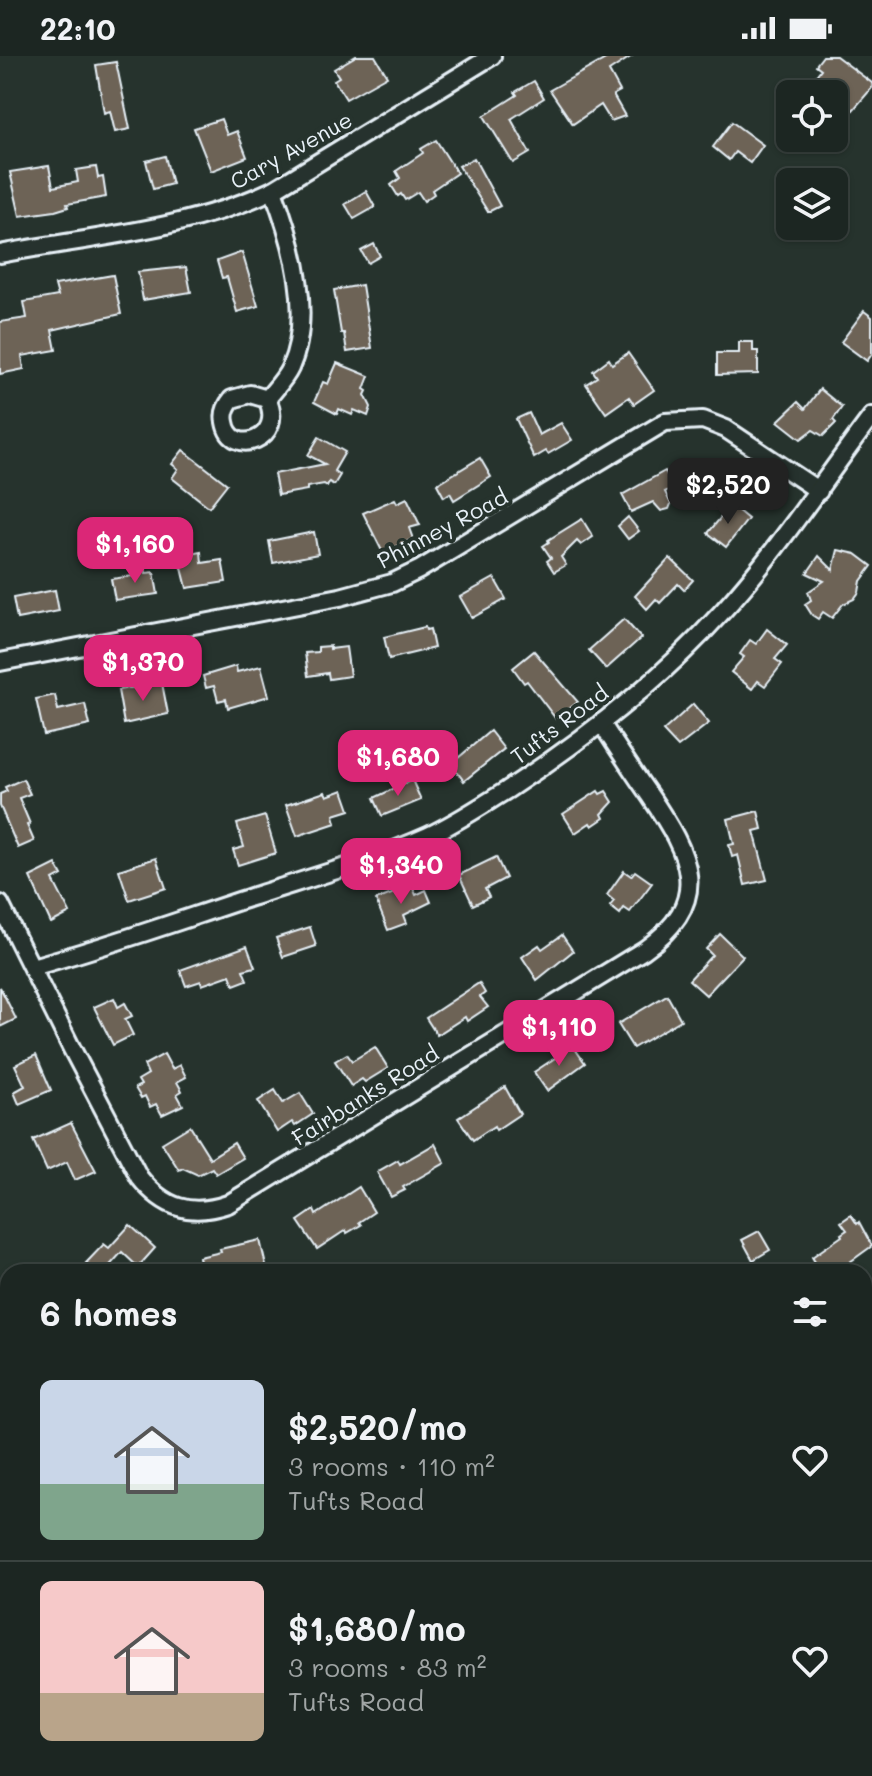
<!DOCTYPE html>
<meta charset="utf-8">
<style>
body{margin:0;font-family:Mali,sans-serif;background:#29322f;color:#f1f3f6;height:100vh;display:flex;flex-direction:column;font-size:30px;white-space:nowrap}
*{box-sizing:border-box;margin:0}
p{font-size:26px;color:#a0a5a5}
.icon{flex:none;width:44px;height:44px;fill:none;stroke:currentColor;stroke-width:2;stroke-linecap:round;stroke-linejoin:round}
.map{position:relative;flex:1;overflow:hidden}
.sheet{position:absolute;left:0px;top:1208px;width:872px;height:512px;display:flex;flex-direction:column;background:#1c2622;border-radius:24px 24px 0 0;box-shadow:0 2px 6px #0004,0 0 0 2px #3a4340}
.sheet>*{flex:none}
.buttons{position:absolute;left:776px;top:24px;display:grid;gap:16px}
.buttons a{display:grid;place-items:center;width:72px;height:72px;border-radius:12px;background:#1c2622;box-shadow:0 2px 6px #0004,0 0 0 2px #3a4340;font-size:40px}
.price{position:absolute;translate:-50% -68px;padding:0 18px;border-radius:16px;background:#db2777;color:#fff;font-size:26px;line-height:52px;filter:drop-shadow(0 2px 4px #0008)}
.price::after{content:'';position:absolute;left:50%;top:48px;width:24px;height:18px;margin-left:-12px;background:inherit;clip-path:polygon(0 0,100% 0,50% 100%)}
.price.on{background:#222;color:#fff}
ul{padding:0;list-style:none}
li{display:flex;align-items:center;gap:24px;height:200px;padding:0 40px}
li+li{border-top:2px solid #3a4340}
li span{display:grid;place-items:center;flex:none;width:224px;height:160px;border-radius:12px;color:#555}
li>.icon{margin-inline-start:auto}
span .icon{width:96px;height:96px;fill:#fffc;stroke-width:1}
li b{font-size:34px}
h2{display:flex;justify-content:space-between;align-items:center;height:96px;padding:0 40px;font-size:34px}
.status{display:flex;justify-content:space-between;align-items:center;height:56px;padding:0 40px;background:#1c2622;direction:ltr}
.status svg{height:22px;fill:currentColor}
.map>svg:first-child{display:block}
</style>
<div class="status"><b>22:10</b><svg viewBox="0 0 49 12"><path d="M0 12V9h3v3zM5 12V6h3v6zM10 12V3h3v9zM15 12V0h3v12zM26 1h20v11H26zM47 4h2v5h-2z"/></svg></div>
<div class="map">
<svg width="872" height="1720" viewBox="0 0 872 1720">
<rect width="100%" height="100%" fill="#26332d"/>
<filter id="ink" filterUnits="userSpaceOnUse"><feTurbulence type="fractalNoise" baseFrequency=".0125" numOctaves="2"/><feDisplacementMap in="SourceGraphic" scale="16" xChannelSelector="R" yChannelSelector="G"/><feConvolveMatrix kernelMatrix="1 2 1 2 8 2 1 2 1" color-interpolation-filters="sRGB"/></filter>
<g filter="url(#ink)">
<g fill="#6d6357" stroke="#e8f1f8" stroke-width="2">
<polygon points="356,0 375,0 387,20 346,43 334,24 339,21 334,13"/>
<polygon points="611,0 632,0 609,15 620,35 613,39 625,60 611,65 601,49 573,68 550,34"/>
<polygon points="823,0 836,0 872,27 872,32 853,54 827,32 822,38 802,38 821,13 816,9"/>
<polygon points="116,6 130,73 115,76 110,55 104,57 96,9"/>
<polygon points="534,25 544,42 511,63 530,97 513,107 484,60 517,39 515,36"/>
<polygon points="221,63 227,79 237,75 247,101 211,115 194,72"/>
<polygon points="732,66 763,89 750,107 735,96 729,104 713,91"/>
<polygon points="436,84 457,117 432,134 434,138 424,145 418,136 405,144 401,138 398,140 391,129 400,122 396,115 423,97 421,93"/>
<polygon points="165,100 172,128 153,133 146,105"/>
<polygon points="474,102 500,150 488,156 459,110"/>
<polygon points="49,110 53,131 78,126 76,114 96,111 98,122 103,121 106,141 67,148 68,151 55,155 20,160 10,116"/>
<polygon points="366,135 375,151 354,163 345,148"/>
<polygon points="374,188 380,200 368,207 361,195"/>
<polygon points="242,196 258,250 237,256 227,221 222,222 217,205"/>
<polygon points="186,211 191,236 143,244 138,216"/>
<polygon points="113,219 121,258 52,274 56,294 22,300 24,313 0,318 0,266 27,262 24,246 58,240 55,229"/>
<polygon points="362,229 372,292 347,296 344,277 341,277 334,234"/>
<polygon points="864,255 872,261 872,298 867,305 841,286"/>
<polygon points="739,286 753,286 753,295 758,295 758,318 717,319 717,297 739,297"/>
<polygon points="628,297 654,334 634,348 629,341 606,357 586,328 597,321 593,315 609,303 612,308"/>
<polygon points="337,307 369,320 364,333 367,335 365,339 371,351 368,360 354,354 352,359 339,353 337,358 314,346 323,326 328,328"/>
<polygon points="820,333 842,351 833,364 836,367 823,380 813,374 801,383 778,365 798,346 805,353"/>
<polygon points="529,357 539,379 561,367 572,384 548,398 546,395 534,402 516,363"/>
<polygon points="319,381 345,396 334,415 340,419 334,429 329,426 327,430 324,428 307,431 307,434 278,439 274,418 325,408 308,399"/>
<polygon points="183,394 227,428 209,451 172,422 178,413 172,408"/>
<polygon points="480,402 491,421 454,444 450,437 444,441 437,428"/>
<polygon points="665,415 674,431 665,436 671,448 669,453 661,455 653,446 631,456 622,439"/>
<polygon points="407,442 420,469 409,472 413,483 383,497 363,457 395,443 397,447"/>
<polygon points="731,449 748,463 726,491 708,477"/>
<polygon points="628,461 639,475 628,483 618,470"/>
<polygon points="582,463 593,481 581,489 577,485 561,501 566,509 554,516 547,505 551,502 543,490 549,486 548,484"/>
<polygon points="314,476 318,498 273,507 269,485"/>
<polygon points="838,494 856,498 872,510 861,525 859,536 854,543 843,548 832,562 823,556 818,563 812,559 805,548 811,544 808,536 824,525 807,517 819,500 833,514"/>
<polygon points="201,496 202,507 222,504 226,526 187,532 179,500"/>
<polygon points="670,502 693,524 684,534 678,528 660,547 656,543 647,553 635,540"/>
<polygon points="145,511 146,517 154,516 158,538 115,544 111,523 133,520 132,513"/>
<polygon points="494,522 506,543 472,562 460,541"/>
<polygon points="55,534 59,555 17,563 13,542"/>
<polygon points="624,563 641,582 606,613 589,594"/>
<polygon points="425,571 426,574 430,573 434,592 389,603 384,581"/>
<polygon points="767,573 787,589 775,603 782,608 765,630 758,625 752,633 731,616 744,601 740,598 750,584 756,588"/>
<polygon points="330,590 330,593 346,591 350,620 329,623 328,617 308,620 305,597 318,596 318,591"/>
<polygon points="534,595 578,646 556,663 527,625 524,627 513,612"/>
<polygon points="236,610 237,616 261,610 269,640 228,652 226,643 218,645 214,630 206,632 203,620"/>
<polygon points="162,627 168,658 124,668 118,634"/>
<polygon points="55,639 58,654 85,648 90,669 44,679 36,643"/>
<polygon points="693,648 709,667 678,691 663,675"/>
<polygon points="490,675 504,693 464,725 451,708"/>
<polygon points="23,723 30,738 19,742 30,768 27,769 34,785 18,792 0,750 0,738 7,735 5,731"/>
<polygon points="412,724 421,744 382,760 374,742"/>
<polygon points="343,734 350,754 334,759 336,767 297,780 286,749 325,736 327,740"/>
<polygon points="598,735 600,738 606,735 613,746 602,758 604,762 592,770 590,767 575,777 563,758"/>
<polygon points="758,755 762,773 754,775 767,824 745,829 738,799 732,801 729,789 734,788 728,763"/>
<polygon points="265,760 276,797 238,809 233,794 244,791 237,768"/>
<polygon points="496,801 506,822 485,833 489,841 473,849 459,819"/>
<polygon points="156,802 166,832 129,844 119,814"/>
<polygon points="56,808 62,819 53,824 70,857 51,867 30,821"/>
<polygon points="624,815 631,820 635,815 652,827 630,856 624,852 620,858 610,850 614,845 607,839"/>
<polygon points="412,830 416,839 426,834 431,846 404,859 407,867 388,874 376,844"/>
<polygon points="310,871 316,890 283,901 276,882"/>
<polygon points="720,878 743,900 706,939 689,924 712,899 706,893"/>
<polygon points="562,879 573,895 537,924 522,901 539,889 542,893"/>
<polygon points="247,890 255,911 243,914 247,924 234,929 230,919 202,929 201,925 186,930 180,914"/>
<polygon points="479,927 485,937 480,941 488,951 467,965 465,961 437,979 426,962"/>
<polygon points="0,931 16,963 0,971"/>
<polygon points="667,939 681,964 633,992 618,968"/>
<polygon points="114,942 118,951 125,947 132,960 125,963 133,979 113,989 94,951"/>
<polygon points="573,990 585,1007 547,1035 534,1016"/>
<polygon points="375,991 388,1012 365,1026 362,1023 351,1030 335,1005 347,998 352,1005"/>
<polygon points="164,998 172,1013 180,1009 186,1021 177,1026 182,1035 177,1038 183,1049 162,1059 156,1048 150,1051 145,1040 141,1042 135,1032 141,1029 138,1024 148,1018 144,1009"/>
<polygon points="36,999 51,1034 19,1048 14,1036 25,1030 15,1009"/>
<polygon points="505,1031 520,1058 496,1074 494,1070 473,1084 458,1062"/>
<polygon points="275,1034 283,1047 300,1037 313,1058 295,1070 292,1066 277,1076 258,1045"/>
<polygon points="71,1067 96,1115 75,1124 67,1106 47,1115 33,1084"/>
<polygon points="190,1070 210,1102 234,1087 243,1102 216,1118 212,1112 198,1119 183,1112 179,1114 162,1087"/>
<polygon points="435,1088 445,1107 403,1131 405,1134 391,1141 377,1116 398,1104 400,1108"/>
<polygon points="359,1131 374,1156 359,1166 361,1169 347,1177 346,1174 317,1193 298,1165 314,1154 316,1159"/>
<polygon points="851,1159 857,1168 859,1166 872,1190 836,1216 799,1216 815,1206 812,1201 842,1180 841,1178 847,1174 841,1166"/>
<polygon points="130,1169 155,1192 138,1211 122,1196 104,1216 97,1216 86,1207 104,1188 109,1192"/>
<polygon points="759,1175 770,1194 753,1204 742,1184"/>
<polygon points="260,1184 266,1210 241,1216 202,1216 199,1201 221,1196 220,1193"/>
</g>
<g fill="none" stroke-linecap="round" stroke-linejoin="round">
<defs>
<g id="minor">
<path d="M0,198C91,181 188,174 273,134L492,0"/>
<path d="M250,338L267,343C287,383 231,403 225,366C223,357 226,350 232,343Z"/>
<path d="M267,343C275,333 285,323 290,312C314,259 293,186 273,134"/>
<polyline points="0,606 340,541 392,527 419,514 665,366 703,364 726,373 819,435"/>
<path d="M0,848L72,993L139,1121C164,1152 190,1161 228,1148L644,894C714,845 690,799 650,740C633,716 617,691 601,667"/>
<path d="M32,911C106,891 178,865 251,841C310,822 372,805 428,780C456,767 481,750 507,734C582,685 661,624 721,557C777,496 822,426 872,360"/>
<polyline points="864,1500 872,1495"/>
<polyline points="199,1712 203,1720"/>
<polyline points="680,1712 685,1720"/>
<polyline points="510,1720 523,1712"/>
</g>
<g id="major">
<polyline points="864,1246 872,1241"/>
<polyline points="106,1720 119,1712"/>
</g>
</defs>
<use href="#minor" stroke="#e8f1f8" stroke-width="22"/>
<use href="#major" stroke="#e8f1f8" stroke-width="26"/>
<use href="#minor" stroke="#26332d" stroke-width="16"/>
<use href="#major" stroke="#726f4a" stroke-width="20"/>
</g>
</g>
<g text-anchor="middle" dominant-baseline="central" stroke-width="8" stroke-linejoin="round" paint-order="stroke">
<g font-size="22" fill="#e8f1f8" stroke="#26332d">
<text transform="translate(291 94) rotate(-29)">Cary Avenue</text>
<text transform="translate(442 472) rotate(-28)">Phinney Road</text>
<text transform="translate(559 668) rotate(-37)">Tufts Road</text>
<text transform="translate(365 1039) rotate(-32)">Fairbanks Road</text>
</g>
</g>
</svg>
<div class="buttons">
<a><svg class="icon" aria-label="locate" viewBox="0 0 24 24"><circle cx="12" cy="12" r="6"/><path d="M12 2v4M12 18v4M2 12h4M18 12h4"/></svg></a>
<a><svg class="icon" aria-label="layers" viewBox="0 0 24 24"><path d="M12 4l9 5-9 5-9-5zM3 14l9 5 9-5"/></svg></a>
</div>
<b class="price on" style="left:728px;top:470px">$2,520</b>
<b class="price" style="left:135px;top:529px">$1,160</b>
<b class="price" style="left:143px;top:647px">$1,370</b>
<b class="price" style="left:398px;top:742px">$1,680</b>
<b class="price" style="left:401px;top:850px">$1,340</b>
<b class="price" style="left:559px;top:1012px">$1,110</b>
<section class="sheet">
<h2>6 homes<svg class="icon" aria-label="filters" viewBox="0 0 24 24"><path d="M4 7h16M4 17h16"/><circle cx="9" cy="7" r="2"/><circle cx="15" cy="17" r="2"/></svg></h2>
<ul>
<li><span style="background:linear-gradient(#c9d6e8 65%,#7fa58c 0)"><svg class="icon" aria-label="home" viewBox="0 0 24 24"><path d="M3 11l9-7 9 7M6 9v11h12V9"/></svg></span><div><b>$2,520/mo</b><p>3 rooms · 110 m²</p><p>Tufts Road</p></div><svg class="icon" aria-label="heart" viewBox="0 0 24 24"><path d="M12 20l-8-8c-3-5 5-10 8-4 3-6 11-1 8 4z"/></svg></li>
<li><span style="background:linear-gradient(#f6c9c9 70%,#b9a48a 0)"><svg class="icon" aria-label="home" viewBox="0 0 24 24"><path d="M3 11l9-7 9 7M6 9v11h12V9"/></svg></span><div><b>$1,680/mo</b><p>3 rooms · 83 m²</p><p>Tufts Road</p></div><svg class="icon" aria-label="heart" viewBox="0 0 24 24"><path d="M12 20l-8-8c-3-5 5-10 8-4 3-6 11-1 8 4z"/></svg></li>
</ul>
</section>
</div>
